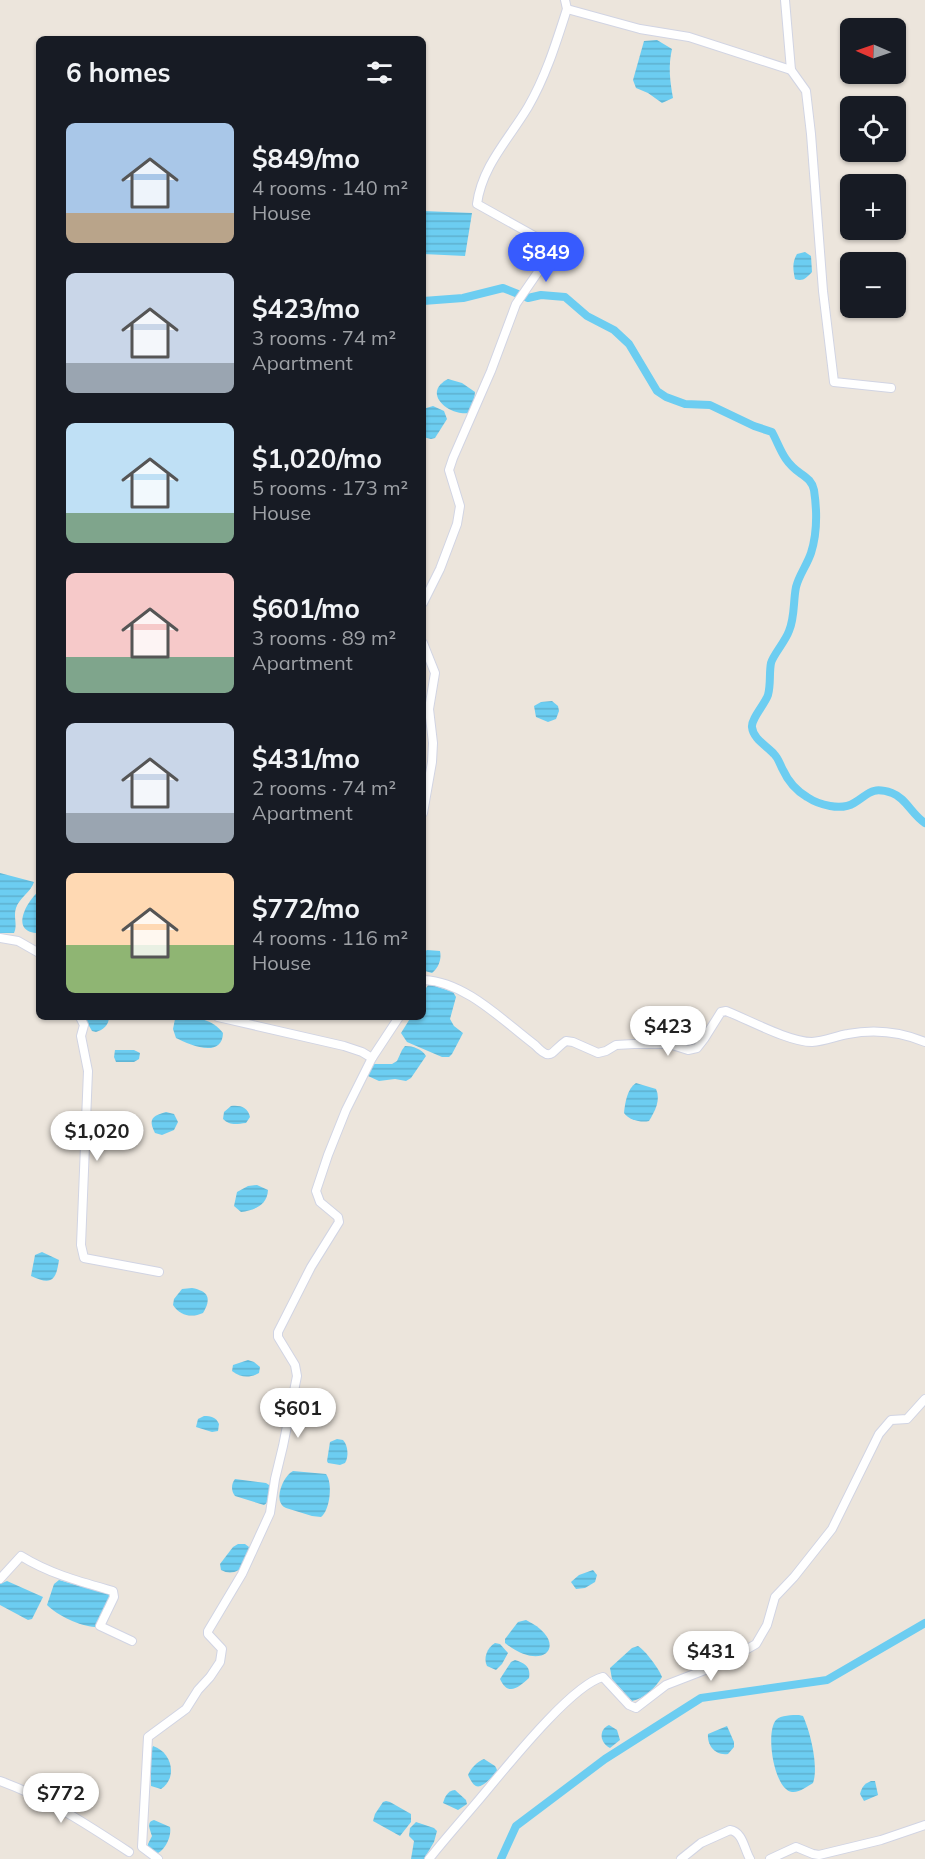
<!DOCTYPE html>
<meta charset="utf-8">
<style>
body{margin:0;font-family:Mulish,sans-serif;background:#242831;color:#f1f3f6;height:100vh;display:flex;flex-direction:column;font-size:22px;white-space:nowrap}
*{box-sizing:border-box;margin:0}
p{font-size:20px;color:#9ea1a6}
.icon{flex:none;width:33px;height:33px;fill:none;stroke:currentColor;stroke-width:2;stroke-linecap:round;stroke-linejoin:round}
.map{position:relative;flex:1;overflow:hidden}
.drawer{position:absolute;left:36px;top:36px;width:390px;height:984px;display:flex;flex-direction:column;background:#171b24;border-radius:9px;box-shadow:0 2px 4px #0004}
.drawer>*{flex:none}
.needle{width:39px;rotate:272deg}
.buttons{position:absolute;left:840px;top:18px;display:grid;gap:12px}
.buttons a{display:grid;place-items:center;width:66px;height:66px;border-radius:9px;background:#171b24;box-shadow:0 2px 4px #0004;font-size:30px}
.price{position:absolute;translate:-50% -51px;padding:0 14px;border-radius:21px;background:#fff;color:#222;font-size:20px;line-height:39px;filter:drop-shadow(0 2px 3px #0008)}
.price::after{content:'';position:absolute;left:50%;top:36px;width:18px;height:14px;margin-left:-9px;background:inherit;clip-path:polygon(0 0,100% 0,50% 100%)}
.price.on{background:#375bfe;color:#fff}
ul{padding:0;list-style:none}
li{display:flex;align-items:center;gap:18px;height:150px;padding:0 30px}
li span{display:grid;place-items:center;flex:none;width:168px;height:120px;border-radius:9px;color:#555}
li>.icon{margin-inline-start:auto}
span .icon{width:72px;height:72px;fill:#fffc;stroke-width:1}
li b{font-size:26px}
h2{display:flex;justify-content:space-between;align-items:center;height:72px;padding:0 30px;font-size:26px}
.map>svg:first-child{display:block}
</style>
<div class="map">
<svg width="925" height="1859" viewBox="0 0 925 1859">
<defs>
<pattern id="water-rules" width="6" height="5" patternUnits="userSpaceOnUse" patternTransform="scale(1.5)"><rect width="6" height="5" fill="#6ccdf1"/><path d="M0 2.5h6" fill="none" stroke="#5eb0cf"/></pattern>
</defs>
<rect width="100%" height="100%" fill="#ece5dc"/>
<g fill="url(#water-rules)">
<path d="M657,40L672,49C668,66 670,81 673,98L662,103L648,93L636,88L633,80L644,41Z"/>
<polygon points="423,211 472,213 465,256 423,254"/>
<path d="M805,252L811,256L812,272C806,278 803,282 795,279C793,270 792,262 797,254Z"/>
<path d="M448,379L462,383L475,392L474,401L468,413C449,416 421,393 448,379Z"/>
<polygon points="433,406 444,411 447,419 435,438 431,439 423,437 423,409"/>
<polygon points="552,701 558,706 559,711 556,719 548,722 536,717 534,706 541,702"/>
<path d="M0,873L34,882C31,892 19,898 16,908C13,917 18,925 14,933H0Z"/>
<path d="M39,891V933C9,933 26,902 39,891Z"/>
<path d="M427,950L440,951C442,960 438,968 432,973L425,971L423,968V953Z"/>
<polygon points="429,984 453,992 456,997 450,1019 454,1026 463,1033 452,1054 449,1057 442,1057 407,1042 401,1033 411,1017 423,1017 423,992"/>
<path d="M84,1017H109C109,1025 103,1030 96,1032L92,1031Z"/>
<path d="M180,1017C197,1017 212,1019 223,1033C222,1059 190,1045 176,1038L173,1029L175,1019Z"/>
<path d="M405,1046C413,1046 422,1049 426,1056L411,1078L406,1081L395,1079L379,1081L368,1076V1071L373,1064H392L397,1061L402,1050Z"/>
<polygon points="115,1050 134,1050 140,1053 139,1059 134,1062 116,1062 114,1057"/>
<path d="M636,1083L656,1089C661,1100 655,1111 649,1121C641,1123 629,1120 624,1113C625,1103 627,1089 636,1083Z"/>
<path d="M231,1106C240,1105 248,1107 250,1117L246,1123C237,1124 230,1126 223,1119L224,1112Z"/>
<path d="M166,1112L174,1114L178,1122L174,1130L162,1135L155,1133C148,1119 152,1116 166,1112Z"/>
<path d="M257,1185L268,1190C267,1206 254,1210 241,1212L234,1206L237,1192L248,1186Z"/>
<path d="M42,1252L59,1260C56,1280 52,1286 31,1276L35,1255Z"/>
<path d="M192,1288C208,1291 212,1298 203,1313C192,1318 180,1316 173,1305L174,1299L182,1289Z"/>
<path d="M248,1360L254,1362L260,1367L259,1373C250,1378 241,1378 232,1371L233,1365Z"/>
<path d="M204,1416C211,1416 216,1417 219,1424L218,1431L212,1432L196,1427L198,1419Z"/>
<path d="M337,1439L343,1440C348,1445 349,1457 345,1463L340,1465L328,1463L327,1461L330,1442Z"/>
<path d="M293,1471L326,1474C333,1483 330,1510 321,1517L312,1516L286,1508C272,1502 283,1476 293,1471Z"/>
<path d="M235,1479L266,1483L269,1485C269,1492 270,1502 264,1505L235,1496C231,1491 231,1484 235,1479Z"/>
<path d="M238,1544H245L249,1547C251,1562 237,1579 221,1570L220,1564L233,1547Z"/>
<polygon points="593,1570 597,1575 595,1582 585,1588 576,1589 571,1582 579,1575"/>
<path d="M59,1580L111,1595L95,1627C80,1626 58,1616 47,1605L54,1584Z"/>
<polygon points="7,1581 43,1597 32,1619 28,1620 0,1605 0,1584"/>
<path d="M526,1620C571,1642 545,1675 505,1643V1639L518,1622Z"/>
<path d="M495,1643L500,1644L508,1653L502,1664L496,1670L487,1666C483,1658 487,1648 495,1643Z"/>
<path d="M638,1646C645,1650 659,1669 662,1677C656,1687 644,1699 632,1701L612,1679L610,1668L632,1648Z"/>
<path d="M515,1660C525,1663 531,1667 529,1678C519,1687 508,1697 500,1679L511,1662Z"/>
<path d="M799,1715L803,1716C810,1731 819,1766 813,1783C808,1786 799,1793 792,1792C774,1790 765,1732 776,1720C781,1715 792,1715 799,1715Z"/>
<path d="M609,1725L617,1730L620,1740L610,1748C600,1743 598,1730 609,1725Z"/>
<path d="M727,1726L734,1742V1747L728,1754C715,1756 707,1745 708,1734Z"/>
<path d="M153,1746C172,1752 178,1778 161,1789L151,1786V1750Z"/>
<path d="M484,1759L495,1766C496,1768 497,1769 497,1771C496,1775 493,1777 490,1779C479,1789 475,1790 468,1775C470,1769 478,1761 484,1759Z"/>
<path d="M871,1781H875L878,1795L864,1801L860,1794C862,1787 864,1784 871,1781Z"/>
<path d="M455,1790L466,1800L467,1804L458,1810L443,1803C445,1797 447,1791 455,1790Z"/>
<polygon points="386,1801 390,1802 411,1814 411,1822 400,1836 373,1821 375,1814 383,1802"/>
<path d="M154,1820L170,1827C172,1836 165,1851 156,1854L148,1849V1844L152,1836C150,1829 146,1822 154,1820Z"/>
<polygon points="416,1822 434,1828 437,1831 434,1842 424,1859 411,1859 414,1841 409,1836 410,1828"/>
</g>
<g fill="none" stroke-linecap="round" stroke-linejoin="round">
<g stroke="#6ccdf1" stroke-width="8">
<path d="M423,301L463,298L503,288L528,298L541,295L565,297L587,316L614,330L629,344L657,391L666,397L685,404L710,405L754,426L772,432C781,449 783,461 800,473C807,478 812,481 814,490C817,510 817,534 811,553C807,565 799,575 796,587C793,602 795,617 789,631C785,642 773,655 771,663C769,673 771,684 768,695C765,704 751,719 752,727C753,739 767,746 774,754C779,759 780,765 783,770C788,781 797,791 807,797C819,805 841,811 854,803C869,794 871,786 892,793C906,798 912,815 925,823"/>
<polyline points="501,1859 516,1826 605,1759 701,1698 827,1680 925,1623"/>
</g>
<defs>
<g id="minor">
<polyline points="785,0 791,70 806,91 811,134 823,291 834,382 891,388"/>
<polyline points="567,9 640,29 689,37 791,70"/>
<path d="M423,603L440,569L457,524L460,506L449,470L453,458L491,371L516,304L538,272L547,243L477,204C482,166 509,139 528,107C546,76 556,43 567,9L565,0"/>
<polyline points="423,643 435,673 429,709 433,743 432,762 423,813"/>
<polyline points="0,938 18,941 39,953"/>
<path d="M424,980C466,982 503,1021 535,1045C552,1063 551,1051 566,1041L573,1042L598,1053L606,1051L616,1045L634,1044H669L688,1050L697,1048L704,1039L721,1012L726,1011C749,1020 789,1042 812,1042C825,1041 836,1036 848,1034C874,1029 901,1032 925,1042"/>
<polyline points="80,1017 84,1025 81,1036 88,1071 81,1245 84,1258 159,1272"/>
<polyline points="218,1017 344,1046 362,1052 372,1058"/>
<path d="M0,1579L21,1556C50,1574 81,1582 113,1591L114,1597L100,1626L132,1641"/>
<path d="M0,1781C47,1798 88,1825 129,1852"/>
<polyline points="158,1859 142,1847 148,1737 186,1709 198,1690 210,1677 220,1662 222,1649 208,1634 208,1631 242,1574 270,1513 275,1479 283,1446 297,1376 295,1365 278,1337 278,1332 311,1267 339,1222 338,1217 320,1202 316,1191 328,1155 346,1110 372,1058 399,1017"/>
<path d="M429,1859C444,1840 461,1821 477,1802C501,1774 570,1685 603,1677L629,1705L636,1708L666,1685L723,1663L756,1644L767,1625L775,1597L794,1577L832,1529L879,1434L891,1420L907,1419L925,1399"/>
<path d="M681,1859L701,1843L730,1830C743,1832 744,1849 750,1859"/>
<polyline points="770,1859 796,1847 813,1854 819,1855 881,1840 925,1825"/>
</g>
</defs>
<use href="#minor" stroke="#d1d4e3" stroke-width="10"/>
<use href="#minor" stroke="#fff" stroke-width="8"/>
</g>
</svg>
<div class="buttons">
<a><svg class="needle" viewBox="-14 -14 28 28"><path d="M0-13l5 13h-10z" fill="#e53935"/><path d="M0 13l5-13h-10z" fill="#9ea1a6"/></svg></a>
<a><svg class="icon" aria-label="locate" viewBox="0 0 24 24"><circle cx="12" cy="12" r="6"/><path d="M12 2v4M12 18v4M2 12h4M18 12h4"/></svg></a>
<a>+</a>
<a>−</a>
</div>
<b class="price on" style="left:546px;top:283px">$849</b>
<b class="price" style="left:668px;top:1057px">$423</b>
<b class="price" style="left:97px;top:1162px">$1,020</b>
<b class="price" style="left:298px;top:1439px">$601</b>
<b class="price" style="left:711px;top:1682px">$431</b>
<b class="price" style="left:61px;top:1824px">$772</b>
<section class="drawer">
<h2>6 homes<svg class="icon" aria-label="filters" viewBox="0 0 24 24"><path d="M4 7h16M4 17h16"/><circle cx="9" cy="7" r="2"/><circle cx="15" cy="17" r="2"/></svg></h2>
<ul>
<li><span style="background:linear-gradient(#a9c7e8 75%,#b9a48a 0)"><svg class="icon" aria-label="home" viewBox="0 0 24 24"><path d="M3 11l9-7 9 7M6 9v11h12V9"/></svg></span><div><b>$849/mo</b><p>4 rooms · 140 m²</p><p>House</p></div></li>
<li><span style="background:linear-gradient(#c9d6e8 75%,#9aa5b1 0)"><svg class="icon" aria-label="home" viewBox="0 0 24 24"><path d="M3 11l9-7 9 7M6 9v11h12V9"/></svg></span><div><b>$423/mo</b><p>3 rooms · 74 m²</p><p>Apartment</p></div></li>
<li><span style="background:linear-gradient(#bfe0f5 75%,#7fa58c 0)"><svg class="icon" aria-label="home" viewBox="0 0 24 24"><path d="M3 11l9-7 9 7M6 9v11h12V9"/></svg></span><div><b>$1,020/mo</b><p>5 rooms · 173 m²</p><p>House</p></div></li>
<li><span style="background:linear-gradient(#f6c9c9 70%,#7fa58c 0)"><svg class="icon" aria-label="home" viewBox="0 0 24 24"><path d="M3 11l9-7 9 7M6 9v11h12V9"/></svg></span><div><b>$601/mo</b><p>3 rooms · 89 m²</p><p>Apartment</p></div></li>
<li><span style="background:linear-gradient(#c9d6e8 75%,#9aa5b1 0)"><svg class="icon" aria-label="home" viewBox="0 0 24 24"><path d="M3 11l9-7 9 7M6 9v11h12V9"/></svg></span><div><b>$431/mo</b><p>2 rooms · 74 m²</p><p>Apartment</p></div></li>
<li><span style="background:linear-gradient(#ffd9b3 60%,#8fb573 0)"><svg class="icon" aria-label="home" viewBox="0 0 24 24"><path d="M3 11l9-7 9 7M6 9v11h12V9"/></svg></span><div><b>$772/mo</b><p>4 rooms · 116 m²</p><p>House</p></div></li>
</ul>
</section>
</div>
